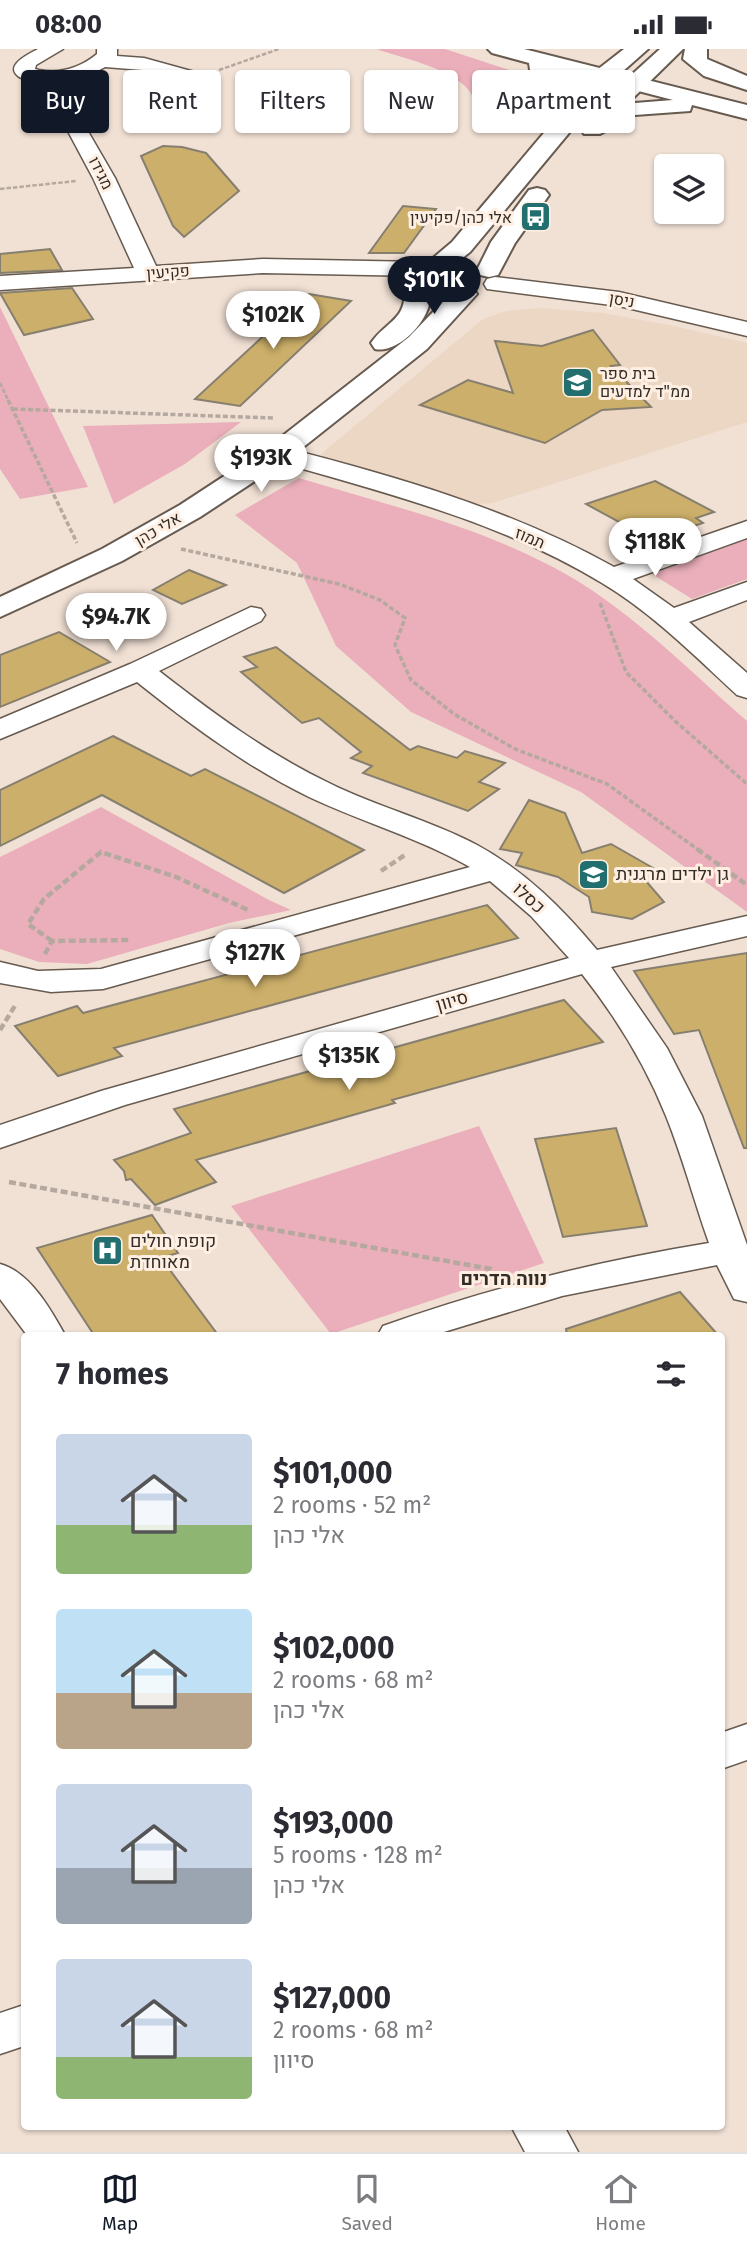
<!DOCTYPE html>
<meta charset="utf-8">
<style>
body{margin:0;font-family:"Fira Sans",Heebo,sans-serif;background:#f7f7f7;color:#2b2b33;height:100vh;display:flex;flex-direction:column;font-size:26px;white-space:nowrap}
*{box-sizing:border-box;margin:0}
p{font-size:23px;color:#7c7c81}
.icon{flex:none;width:38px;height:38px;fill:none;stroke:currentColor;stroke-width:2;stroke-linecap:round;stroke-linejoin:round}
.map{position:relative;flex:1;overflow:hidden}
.side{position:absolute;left:21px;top:1283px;width:704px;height:798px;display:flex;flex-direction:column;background:#fff;border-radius:7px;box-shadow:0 2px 5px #0004}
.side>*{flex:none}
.banner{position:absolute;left:21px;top:21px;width:705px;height:63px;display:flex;gap:14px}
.buttons{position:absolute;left:654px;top:105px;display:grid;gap:14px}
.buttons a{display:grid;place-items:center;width:70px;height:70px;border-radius:7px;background:#fff;box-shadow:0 2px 5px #0004;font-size:35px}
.price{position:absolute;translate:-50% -60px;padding:0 16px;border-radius:24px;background:#fff;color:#222;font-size:23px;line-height:46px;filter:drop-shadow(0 2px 4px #0008)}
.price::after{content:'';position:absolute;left:50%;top:42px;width:21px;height:16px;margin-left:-10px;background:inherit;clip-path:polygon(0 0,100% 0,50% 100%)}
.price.on{background:#111827;color:#fff}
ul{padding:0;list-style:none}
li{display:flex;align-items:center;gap:21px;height:175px;padding:0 35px}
li span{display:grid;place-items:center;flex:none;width:196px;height:140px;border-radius:7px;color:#555}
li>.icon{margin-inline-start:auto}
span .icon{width:84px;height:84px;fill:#fffc;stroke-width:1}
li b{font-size:30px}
h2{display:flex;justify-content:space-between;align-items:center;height:84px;padding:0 35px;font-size:30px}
.pill{padding:0 24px;border-radius:7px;background:#fff;box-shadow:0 2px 5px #0004;font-size:24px;line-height:63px}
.pill.on{background:#111827;color:#fff}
.status{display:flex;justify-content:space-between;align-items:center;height:49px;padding:0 35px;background:#fff;direction:ltr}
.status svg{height:19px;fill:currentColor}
.tab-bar{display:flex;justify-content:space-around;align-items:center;height:98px;border-top:2px solid #e1e1e2;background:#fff;font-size:19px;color:#7c7c81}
.tab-bar a{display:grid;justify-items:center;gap:4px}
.tab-bar .on{color:#111827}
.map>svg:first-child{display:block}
</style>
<div class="status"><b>08:00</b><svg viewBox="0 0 49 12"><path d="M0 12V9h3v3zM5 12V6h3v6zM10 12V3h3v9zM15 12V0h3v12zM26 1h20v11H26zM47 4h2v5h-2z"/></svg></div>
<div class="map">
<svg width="747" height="2103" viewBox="0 0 747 2103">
<rect width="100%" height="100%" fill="#f1e1d5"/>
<polygon fill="#ecd6c4" points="542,259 603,264 674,277 747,294 747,373 493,454 477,455 329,414 321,405 483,270 506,262"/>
<g fill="#eaafba">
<path d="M376,0H445L534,29L547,44L532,59L473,49C464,22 402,9 376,0Z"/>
<polygon points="0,258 88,438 20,450 0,420"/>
<polygon points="241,373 185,415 114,455 83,377"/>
<path d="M299,429C384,455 471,475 551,517C625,555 685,618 747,672V863L581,743L411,663L336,597L297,514L235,466Z"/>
<polygon points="747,490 747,530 692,550 652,525"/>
<polygon points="101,758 269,851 291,861 229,874 87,915 39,913 0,900 0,808"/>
<polygon points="479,1077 544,1214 331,1285 231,1157"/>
</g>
<g fill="#ccaf6a" stroke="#867f70" stroke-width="2">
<polygon points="163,97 182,98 206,104 239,142 184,188 173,177 141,107"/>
<polygon points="403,157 436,160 404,204 369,204"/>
<polygon points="50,200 62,221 0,224 0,205"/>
<polygon points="72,239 93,270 24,286 0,244"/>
<polygon points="309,245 351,252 240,357 195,350"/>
<polygon points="593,281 620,316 611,317 651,358 602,361 545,394 420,356 468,331 513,344 495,292 542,297"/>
<polygon points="655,432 714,463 696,469 703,474 652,491 586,455"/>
<polygon points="189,521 226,536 182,555 153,541"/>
<polygon points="59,583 110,613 0,658 0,606"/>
<polygon points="276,598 410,701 418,697 457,709 465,702 505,714 479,733 499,740 468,762 363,724 372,717 351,709 361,703 319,669 302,674 241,623 257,618 244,608"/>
<polygon points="113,687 191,727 205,720 364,801 284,844 102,746 0,797 0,741"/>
<polygon points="529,751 565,764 582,804 611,795 653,819 639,824 664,853 632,870 592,863 589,848 558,828 516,816 522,804 500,800"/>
<polygon points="487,856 518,889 114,999 122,1007 58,1027 15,977 77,957 83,964"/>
<polygon points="747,904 747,1099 744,1099 699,981 674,985 634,922"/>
<polygon points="564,951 603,993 392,1051 395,1054 196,1111 216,1133 155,1156 131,1130 126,1131 124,1122 114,1111 191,1084 174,1060"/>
<polygon points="616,1079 647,1177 563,1188 535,1090"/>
<polygon points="152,1166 178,1204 161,1209 218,1286 94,1286 37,1199"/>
<polygon points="680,1243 718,1286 567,1286 566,1280"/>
</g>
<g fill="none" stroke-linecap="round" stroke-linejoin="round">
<defs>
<g id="minor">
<path d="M38,0H63L36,16L35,20L39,21C60,25 80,19 97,5V0H117V7L144,9L202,25L205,29L195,35L143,21L105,18L86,28L60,34L115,129L156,217L263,210L420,213L428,215L431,220L428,225L420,227L263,224L0,241V227L134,219L93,129L47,43C45,40 43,36 40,34C34,30 24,32 18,27C4,16 31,4 38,0Z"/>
<polygon points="495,228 619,243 747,273 747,287 619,257 487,240 484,235 487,230"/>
<path d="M277,397C392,426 510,460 614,518L747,472V489L633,530L674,559L747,533V551L689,573L747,624V649L737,646C694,606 652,564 602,534C500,472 382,443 268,410L264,405L268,400Z"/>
<path d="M251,558L261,560L265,566L261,572L159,622C213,664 268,705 329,734C377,758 430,771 477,796C525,822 563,860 597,901L747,867V887L611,918L667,999L702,1067L747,1196V1253L734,1250L717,1216L562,1247L434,1286H378L383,1277C489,1239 598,1212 709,1194C694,1152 683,1109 666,1067C646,1017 616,968 582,925L125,1056L0,1099V1076L101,1042L569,909L531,867L490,832L103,940L51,943L0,934V913L38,922L101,920L470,818C419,789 362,773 309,748C247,718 191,676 137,633L0,690V670L130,615Z"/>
<path d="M0,1215C30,1223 51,1261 65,1286H27L0,1250Z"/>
<polygon points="747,1675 747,1711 721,1720 721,1684"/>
<polygon points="24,1956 24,1997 0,2005 0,1964"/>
<polygon points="511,2077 564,2077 578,2103 525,2103"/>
</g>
<g id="tertiary">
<path d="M624,0H648L613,31L470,203C457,213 446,224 429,220L426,215L452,193L597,21Z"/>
<polygon points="660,0 683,0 632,50 616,50 613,45 616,40"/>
<polygon points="537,139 545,141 549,146 515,194 498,226 489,228 480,226 477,221 491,193 529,141"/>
<path d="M417,229L426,232C444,258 402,306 375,300L371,294C387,271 408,271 404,237L408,232Z"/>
<polygon points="464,237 473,240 477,245 427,300 287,411 200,468 122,512 0,568 0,548 102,500 180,456 267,399 409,288 455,240"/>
</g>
<g id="secondary">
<polygon points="488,0 524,0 747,56 747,70 692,56 690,62 635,66 600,85 584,85 581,80 584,75 622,55 673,51 573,25 582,31 586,44 567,86 551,86 548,81 564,44 563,39 546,27 530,21 529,14 492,4"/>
<polygon points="685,0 707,0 707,10 747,27 747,41 704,27 683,10"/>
</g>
</defs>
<use href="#minor" stroke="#675a4f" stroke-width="3"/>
<use href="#tertiary" stroke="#675a4f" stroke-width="4"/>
<use href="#secondary" stroke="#675a4f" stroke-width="4"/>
<g stroke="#b5a89f" stroke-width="2.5" stroke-dasharray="4.5 2" stroke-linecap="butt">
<polyline points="219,21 279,0"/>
<polyline points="0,140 76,132"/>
<polyline points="0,334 9,353"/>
</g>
<g stroke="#b5a89f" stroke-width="3.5" stroke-dasharray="5 2.5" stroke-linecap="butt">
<polyline points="8,351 77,494"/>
<polyline points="13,360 274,369"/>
<polyline points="181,500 339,535 380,551 405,569 395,596 411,631 454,665 515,700 607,735 700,802"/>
<polyline points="600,554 626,623 675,672 747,735"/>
</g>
<g stroke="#b5a89f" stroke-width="4.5" stroke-dasharray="7 3.5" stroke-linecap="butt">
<polyline points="697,800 747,836"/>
<polyline points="381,822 405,806"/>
<polyline points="52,892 28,875 44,850 101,803 176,828 248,861"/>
<polyline points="45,905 52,892 130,891"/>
<polyline points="0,981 16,955"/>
<polyline points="9,1133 491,1220 494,1224"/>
</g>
<use href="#minor" fill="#fff" fill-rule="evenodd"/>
<use href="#tertiary" fill="#fff" fill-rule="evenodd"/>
<use href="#secondary" fill="#fff" fill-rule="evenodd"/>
</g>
<defs>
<symbol id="bus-square" viewBox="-11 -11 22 22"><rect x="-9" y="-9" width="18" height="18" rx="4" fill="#236e6e" stroke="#ffefe2"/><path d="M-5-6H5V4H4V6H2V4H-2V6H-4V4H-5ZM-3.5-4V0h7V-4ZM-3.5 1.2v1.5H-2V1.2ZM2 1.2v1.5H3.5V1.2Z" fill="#fff"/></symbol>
<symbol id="school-square" viewBox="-11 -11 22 22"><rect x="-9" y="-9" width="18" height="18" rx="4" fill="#236e6e" stroke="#ffefe2"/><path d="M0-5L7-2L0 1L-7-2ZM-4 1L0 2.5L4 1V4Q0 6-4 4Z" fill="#fff"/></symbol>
<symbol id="hospital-square" viewBox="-11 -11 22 22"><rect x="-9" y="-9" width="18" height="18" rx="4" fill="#236e6e" stroke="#ffefe2"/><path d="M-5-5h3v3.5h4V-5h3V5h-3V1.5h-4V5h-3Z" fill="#fff"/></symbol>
</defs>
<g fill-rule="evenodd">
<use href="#bus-square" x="518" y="150" width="35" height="35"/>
<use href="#school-square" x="560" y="316" width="35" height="35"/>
<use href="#school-square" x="576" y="808" width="35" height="35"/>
<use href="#hospital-square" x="90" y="1184" width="35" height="35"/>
</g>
<g text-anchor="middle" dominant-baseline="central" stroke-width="6" stroke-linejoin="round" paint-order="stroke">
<g font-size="16" fill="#332d28" stroke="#ffefe2">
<text transform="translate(101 124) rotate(63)">מגידו</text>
<text transform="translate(168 223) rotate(-4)">פקיעין</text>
<text transform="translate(622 251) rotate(10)">ניסן</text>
<text transform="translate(158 480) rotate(-30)">אלי כהן</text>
<text transform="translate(530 489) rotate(23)">תמוז</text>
</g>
<g font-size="16" fill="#332d28" stroke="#ffefe2" text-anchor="end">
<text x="512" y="168">אלי כהן/פקיעין</text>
<text x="600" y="324" text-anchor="start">בית ספר<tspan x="600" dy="18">ממ"ד למדעים</tspan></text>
</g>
<g font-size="18" fill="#332d28" stroke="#ffefe2" text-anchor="start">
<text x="616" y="825">גן ילדים מרגנית</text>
<text x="130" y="1192">קופת חולים<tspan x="130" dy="21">מאוחדת</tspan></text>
</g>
<g font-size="18" fill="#332d28" stroke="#ffefe2">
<text transform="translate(529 849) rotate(42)">כסלו</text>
<text transform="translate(452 952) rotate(-16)">סיוון</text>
</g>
<g font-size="19" font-weight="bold" fill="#332d28" stroke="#ffefe2">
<text x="504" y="1229">נווה הדרים</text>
</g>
</g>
</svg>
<div class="buttons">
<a><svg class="icon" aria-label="layers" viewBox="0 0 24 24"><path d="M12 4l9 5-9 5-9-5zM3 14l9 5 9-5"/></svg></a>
</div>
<b class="price on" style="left:434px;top:267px">$101K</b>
<b class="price" style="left:273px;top:302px">$102K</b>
<b class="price" style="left:261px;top:445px">$193K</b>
<b class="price" style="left:655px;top:529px">$118K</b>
<b class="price" style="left:116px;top:604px">$94.7K</b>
<b class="price" style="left:255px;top:940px">$127K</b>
<b class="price" style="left:349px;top:1043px">$135K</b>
<div class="banner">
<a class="pill on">Buy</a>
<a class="pill">Rent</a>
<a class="pill">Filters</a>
<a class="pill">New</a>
<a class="pill">Apartment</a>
</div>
<section class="side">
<h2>7 homes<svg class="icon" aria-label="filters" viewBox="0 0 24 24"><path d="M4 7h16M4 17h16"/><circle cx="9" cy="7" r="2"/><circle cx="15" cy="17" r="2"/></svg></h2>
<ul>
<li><span style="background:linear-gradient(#c9d6e8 65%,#8fb573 0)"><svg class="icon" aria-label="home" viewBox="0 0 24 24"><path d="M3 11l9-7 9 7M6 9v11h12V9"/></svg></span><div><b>$101,000</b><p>2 rooms · 52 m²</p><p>אלי כהן</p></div></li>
<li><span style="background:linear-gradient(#bfe0f5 60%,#b9a48a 0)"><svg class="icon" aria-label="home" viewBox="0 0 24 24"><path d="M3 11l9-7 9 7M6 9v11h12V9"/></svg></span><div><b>$102,000</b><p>2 rooms · 68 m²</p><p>אלי כהן</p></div></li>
<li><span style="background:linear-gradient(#c9d6e8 60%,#9aa5b1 0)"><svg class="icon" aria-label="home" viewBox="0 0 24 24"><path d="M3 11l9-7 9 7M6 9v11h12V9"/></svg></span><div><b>$193,000</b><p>5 rooms · 128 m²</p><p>אלי כהן</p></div></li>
<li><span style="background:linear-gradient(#c9d6e8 70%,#8fb573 0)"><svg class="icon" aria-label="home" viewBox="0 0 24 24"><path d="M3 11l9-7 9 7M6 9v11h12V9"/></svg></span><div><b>$127,000</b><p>2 rooms · 68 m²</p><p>סיוון</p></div></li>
</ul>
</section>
</div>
<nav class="tab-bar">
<a class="on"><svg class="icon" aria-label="map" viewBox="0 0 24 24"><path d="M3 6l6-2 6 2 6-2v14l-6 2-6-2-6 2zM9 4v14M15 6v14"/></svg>Map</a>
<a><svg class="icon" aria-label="saved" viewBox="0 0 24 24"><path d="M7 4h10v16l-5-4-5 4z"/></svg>Saved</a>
<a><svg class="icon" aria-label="home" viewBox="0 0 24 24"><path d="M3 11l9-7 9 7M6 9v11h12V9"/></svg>Home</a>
</nav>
